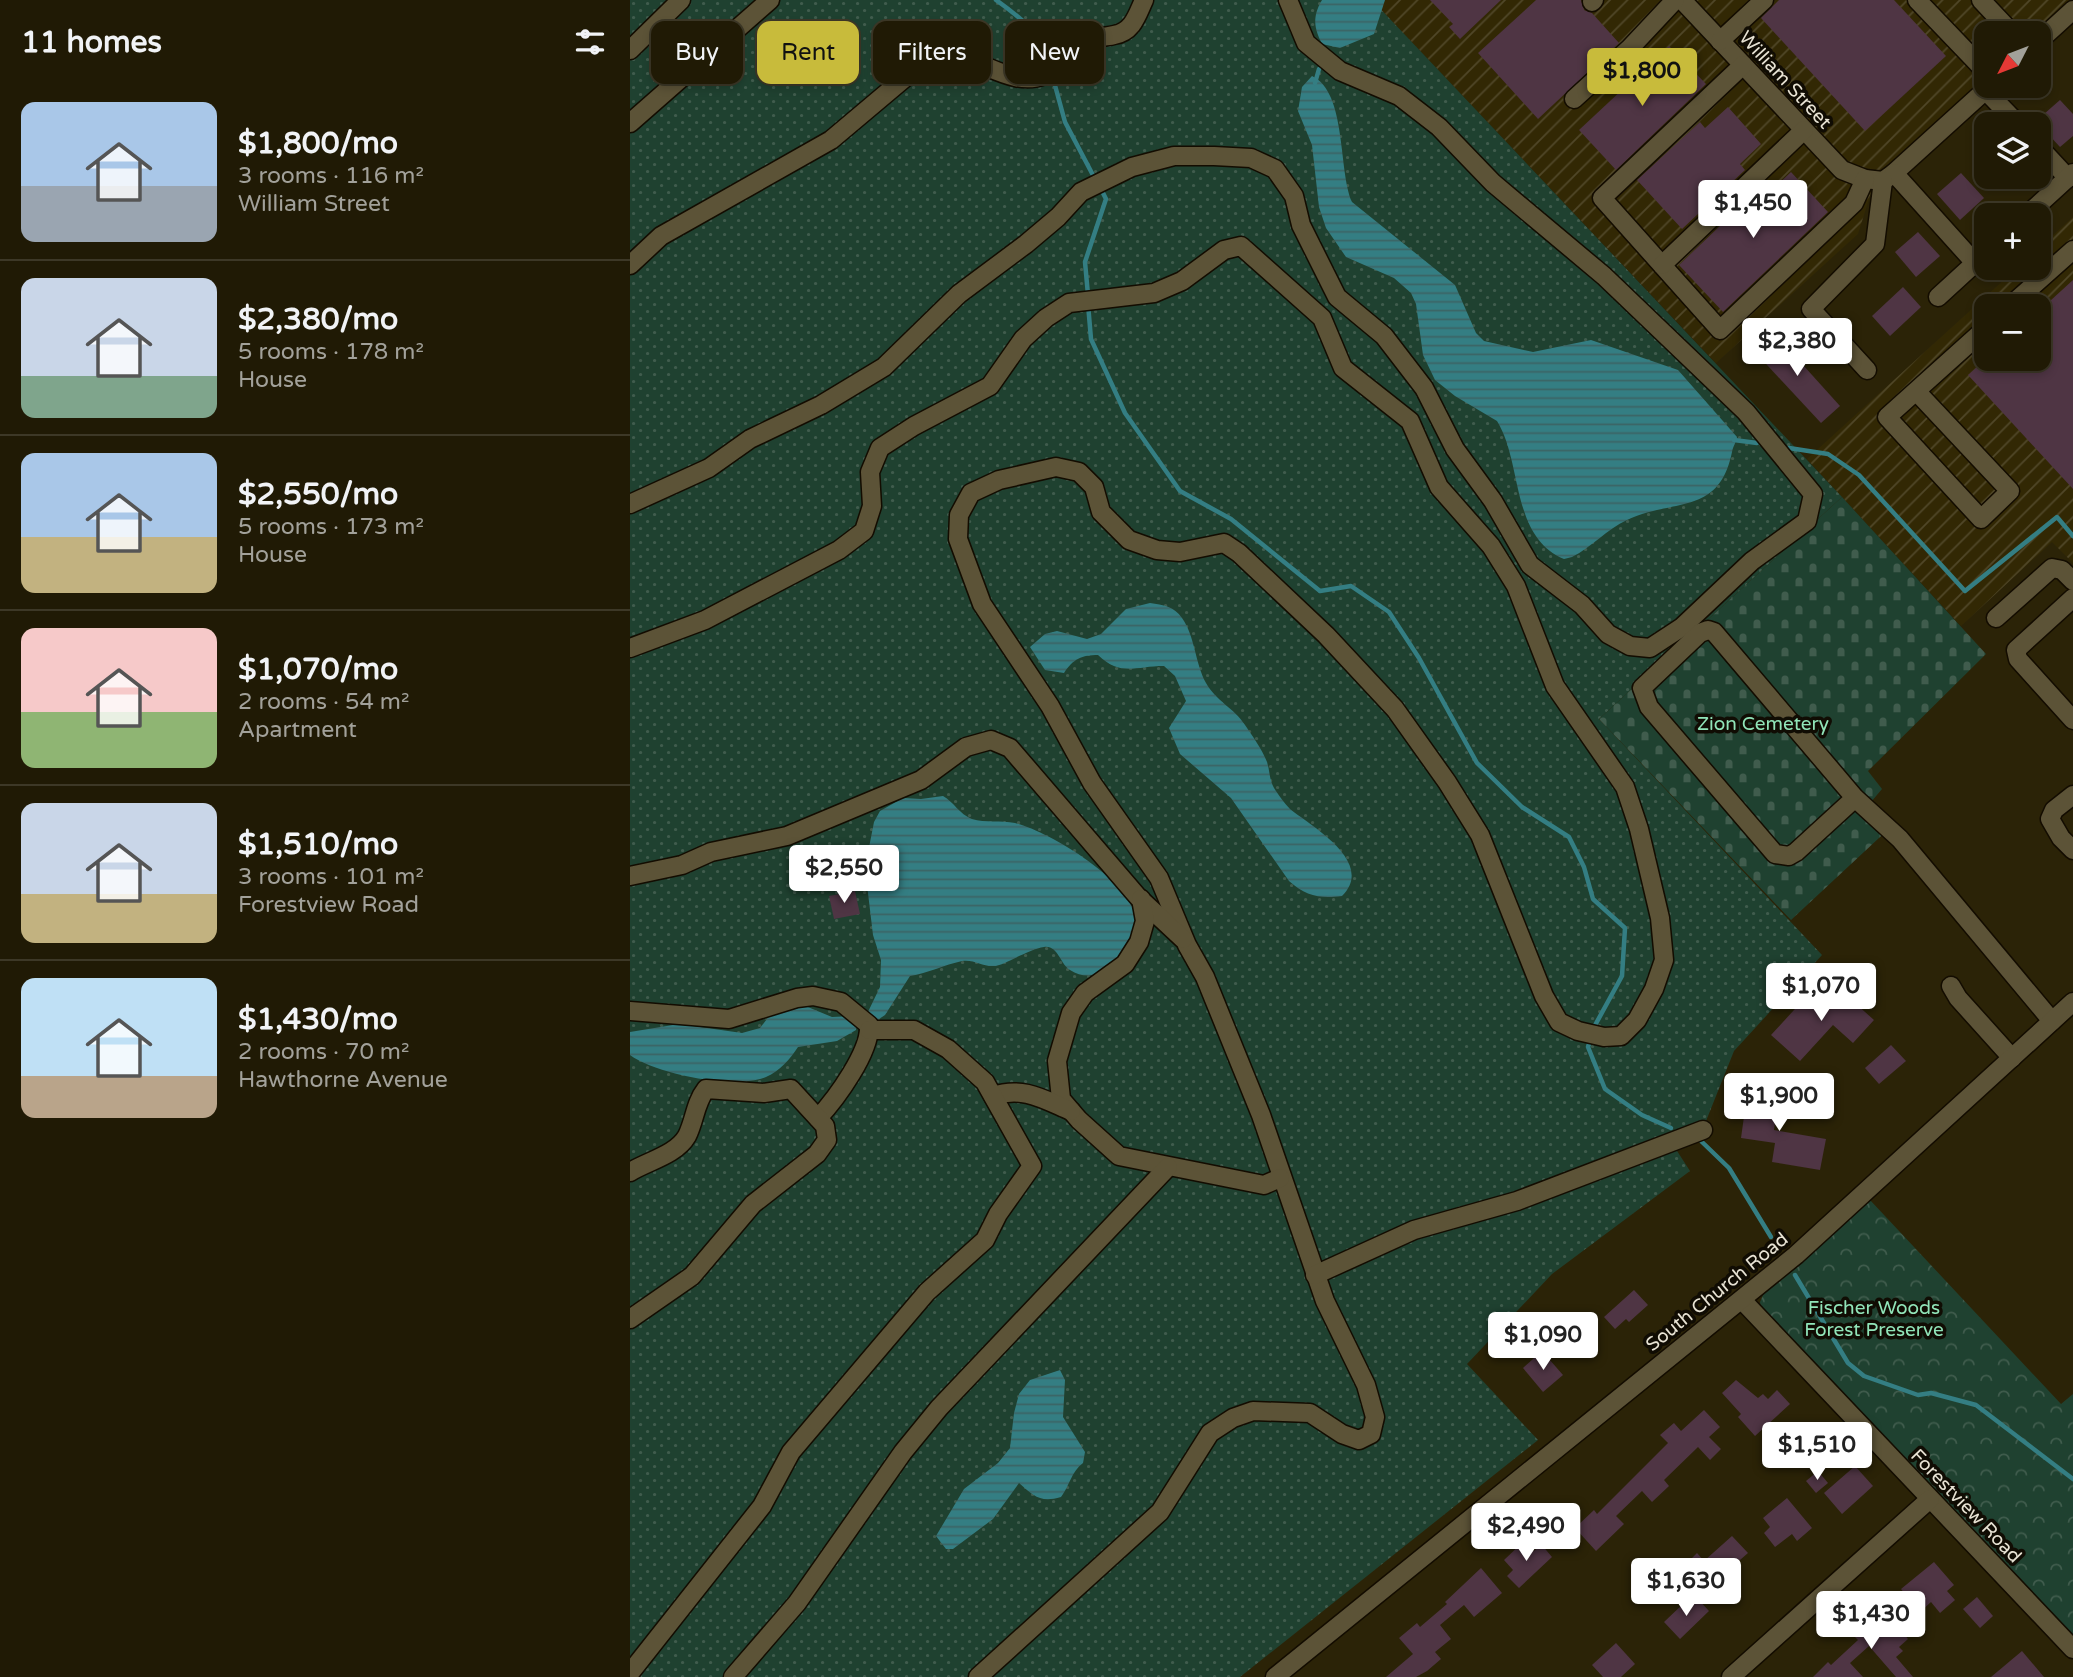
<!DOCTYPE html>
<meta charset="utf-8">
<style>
body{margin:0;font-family:"Varela Round",sans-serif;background:#2d2713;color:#f1f3f6;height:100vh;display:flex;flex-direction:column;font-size:26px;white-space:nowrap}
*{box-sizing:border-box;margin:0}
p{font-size:23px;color:#a2a19a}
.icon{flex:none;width:38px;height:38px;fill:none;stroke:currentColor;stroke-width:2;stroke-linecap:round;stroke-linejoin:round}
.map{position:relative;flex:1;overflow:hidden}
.details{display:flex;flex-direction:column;background:#201a05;width:630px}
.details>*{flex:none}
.top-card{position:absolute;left:21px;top:21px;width:665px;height:63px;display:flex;gap:14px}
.needle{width:46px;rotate:228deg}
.controls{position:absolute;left:1344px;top:21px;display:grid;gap:14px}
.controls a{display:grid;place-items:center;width:77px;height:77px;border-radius:14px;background:#201a05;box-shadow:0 4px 10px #0003,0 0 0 2px #3d3827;font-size:35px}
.price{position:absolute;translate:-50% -60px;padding:0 16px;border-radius:7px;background:#fff;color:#222;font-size:23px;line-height:46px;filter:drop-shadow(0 2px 4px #0008)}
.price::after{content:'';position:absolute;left:50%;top:42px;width:21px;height:16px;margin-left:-10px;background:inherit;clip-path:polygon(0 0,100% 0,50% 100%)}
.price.selected{background:#c8bb3b;color:#111}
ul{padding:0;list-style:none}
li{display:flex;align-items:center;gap:21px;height:175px;padding:0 21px}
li+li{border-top:2px solid #3d3827}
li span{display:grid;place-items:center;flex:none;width:196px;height:140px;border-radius:14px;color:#555}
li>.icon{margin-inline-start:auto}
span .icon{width:84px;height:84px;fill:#fffc;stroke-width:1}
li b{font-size:30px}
h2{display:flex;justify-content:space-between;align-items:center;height:84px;padding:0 21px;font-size:30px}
.pill{padding:0 24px;border-radius:14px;background:#201a05;box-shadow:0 4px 10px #0003,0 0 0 2px #3d3827;font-size:24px;line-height:63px}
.pill.selected{background:#c8bb3b;color:#111}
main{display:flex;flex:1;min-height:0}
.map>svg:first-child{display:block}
</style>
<main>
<section class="details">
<h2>11 homes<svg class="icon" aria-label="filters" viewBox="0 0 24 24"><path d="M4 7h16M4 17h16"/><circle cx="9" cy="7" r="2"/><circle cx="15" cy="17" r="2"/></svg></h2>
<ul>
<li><span style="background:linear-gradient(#a9c7e8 60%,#9aa5b1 0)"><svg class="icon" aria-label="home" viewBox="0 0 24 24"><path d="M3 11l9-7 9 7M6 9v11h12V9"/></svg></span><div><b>$1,800/mo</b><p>3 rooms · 116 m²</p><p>William Street</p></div></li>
<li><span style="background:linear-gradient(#c9d6e8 70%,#7fa58c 0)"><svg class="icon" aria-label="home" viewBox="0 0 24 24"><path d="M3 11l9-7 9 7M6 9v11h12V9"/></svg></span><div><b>$2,380/mo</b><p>5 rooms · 178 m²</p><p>House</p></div></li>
<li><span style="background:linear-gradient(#a9c7e8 60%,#c2b280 0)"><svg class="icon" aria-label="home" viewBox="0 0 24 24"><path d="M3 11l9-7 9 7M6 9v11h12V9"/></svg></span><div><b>$2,550/mo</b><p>5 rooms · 173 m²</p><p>House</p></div></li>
<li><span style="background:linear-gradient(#f6c9c9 60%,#8fb573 0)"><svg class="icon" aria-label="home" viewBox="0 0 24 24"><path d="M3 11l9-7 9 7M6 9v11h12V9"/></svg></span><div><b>$1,070/mo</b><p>2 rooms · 54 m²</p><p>Apartment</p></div></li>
<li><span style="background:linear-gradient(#c9d6e8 65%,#c2b280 0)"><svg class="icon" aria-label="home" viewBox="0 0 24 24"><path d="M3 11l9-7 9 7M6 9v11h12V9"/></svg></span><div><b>$1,510/mo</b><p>3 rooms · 101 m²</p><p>Forestview Road</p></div></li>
<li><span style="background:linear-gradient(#bfe0f5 70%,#b9a48a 0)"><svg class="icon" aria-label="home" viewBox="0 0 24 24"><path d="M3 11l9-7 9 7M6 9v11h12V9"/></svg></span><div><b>$1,430/mo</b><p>2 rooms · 70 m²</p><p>Hawthorne Avenue</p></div></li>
</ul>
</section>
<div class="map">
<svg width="1443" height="1677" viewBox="0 0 1443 1677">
<defs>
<pattern id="industrial-furrows" width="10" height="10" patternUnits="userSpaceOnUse" patternTransform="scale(1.75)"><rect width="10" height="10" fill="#322804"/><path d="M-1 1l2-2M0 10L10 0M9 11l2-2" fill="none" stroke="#504728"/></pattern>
<pattern id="grass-dots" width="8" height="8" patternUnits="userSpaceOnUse" patternTransform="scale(1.75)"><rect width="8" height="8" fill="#1f4130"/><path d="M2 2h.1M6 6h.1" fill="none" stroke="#405c4d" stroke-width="1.8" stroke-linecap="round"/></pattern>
<pattern id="cemetery-stones" width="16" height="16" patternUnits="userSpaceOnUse" patternTransform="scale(1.75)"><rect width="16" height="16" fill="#1f4130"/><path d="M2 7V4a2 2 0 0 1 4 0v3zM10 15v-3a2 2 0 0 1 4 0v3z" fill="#405c4d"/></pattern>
<pattern id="park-crowns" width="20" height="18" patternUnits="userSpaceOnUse" patternTransform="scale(1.75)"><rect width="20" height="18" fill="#1f4130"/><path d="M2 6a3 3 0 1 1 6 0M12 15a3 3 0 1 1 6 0" fill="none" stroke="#405c4d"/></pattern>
<pattern id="water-rules" width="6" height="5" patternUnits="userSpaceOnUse" patternTransform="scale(1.75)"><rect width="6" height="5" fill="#347e83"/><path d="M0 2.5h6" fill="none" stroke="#3c6465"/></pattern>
</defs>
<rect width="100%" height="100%" fill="#2b2307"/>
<g fill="url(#industrial-furrows)" fill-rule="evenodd">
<polygon points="742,0 1443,0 1443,3 1409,33 1356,33 1356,82 1243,186 1228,234 1086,363"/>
<path d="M1443,217V563L1422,542L1331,626L1177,459L1387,268H1409V248ZM1356,306H1409V359H1356Z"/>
</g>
<polygon fill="url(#grass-dots)" points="0,0 742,0 1212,497 969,719 1192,955 1104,1051 1076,1121 1038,1137 1060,1171 922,1274 837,1364 908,1440 610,1677 0,1677"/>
<polygon fill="url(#cemetery-stones)" points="1212,497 1356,654 1238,771 1252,789 1241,802 1264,824 1161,920 969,719"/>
<polygon fill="url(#park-crowns)" points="1240,1200 1431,1404 1443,1394 1443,1641 1132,1312 1130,1302 1134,1293"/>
<g fill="url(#water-rules)">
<path d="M692,0H755L744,34L710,48L692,44C684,28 682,17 692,0Z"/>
<path d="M682,76C717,92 708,171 722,202L825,285L846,333L854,341L903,352L961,340L1048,370L1107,437C1106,443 1103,446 1102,452C1089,516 1044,498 997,520C977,529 962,547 942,557L934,559C880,536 893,463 867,421L825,396L805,380L793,355L786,304L781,293L764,278L716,257L696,228L689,207L682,145L668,111L672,87Z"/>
<path d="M520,603C533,605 544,606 552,618C565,636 565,663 576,683C586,701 604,708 615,725C623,737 632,749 637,762C640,771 639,779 644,788C648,794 654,803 660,809C681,826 746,862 712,896C690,899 676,896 659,881L601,798L550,754L539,728L556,701L545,676L534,666C505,666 491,677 468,655C452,655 443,659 434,673L415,670L400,647L415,634L427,631L457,639L471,634L496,609Z"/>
<path d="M313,796C324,802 329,814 342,819C355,823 371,820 385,823C421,832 501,881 507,920C499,944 474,992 440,970C430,964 428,945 414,947C399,949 373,966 364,966C353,967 344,959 332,961C314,965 298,973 280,976L255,1015L243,1023L237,1014L250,987L251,960L243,935L235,868L244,822L250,811L273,798L291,799Z"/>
<path d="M173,1005L202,1017L223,1016L227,1022L226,1030L207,1041L168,1047C160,1059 150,1071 136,1077C105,1090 26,1074 0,1055V1032L49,1024L112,1033L130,1028L140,1015Z"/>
<path d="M430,1370L435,1380L433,1417L455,1452L453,1463C441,1472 440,1485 431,1497C410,1503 404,1496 389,1483L363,1519L323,1549H316L306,1536L334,1489L368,1463L380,1448L384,1413L389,1394L400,1380Z"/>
</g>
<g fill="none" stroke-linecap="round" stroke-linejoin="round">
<g stroke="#347e83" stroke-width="4.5">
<path d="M366,0C391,18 414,35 420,66"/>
<polyline points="423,78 435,122 465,179"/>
<polyline points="685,83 689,69"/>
<polyline points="458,295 455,262 476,199 470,187"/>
<polyline points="458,304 461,339 495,413 550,491 601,519 690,591 721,586 759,612 789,658 847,763 892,807 939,837 954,867 963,899 995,928 992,976 963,1029"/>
<polyline points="1104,440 1127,443"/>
<polyline points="1159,448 1198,454 1229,475 1335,591 1427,517 1443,536"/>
<polyline points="961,1037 958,1047 975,1089 1012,1115 1041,1128"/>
<polyline points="1071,1141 1099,1168 1141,1237"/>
<polyline points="1165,1275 1218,1363 1234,1376 1288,1395 1301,1393 1346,1405 1443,1479"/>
</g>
</g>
<g fill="#4f3544">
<polygon points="800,0 871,0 830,39 819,27 823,24"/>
<polygon points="906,0 951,0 954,10 962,13 989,43 908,119 848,53"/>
<polygon points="1149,0 1264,0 1316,56 1235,131 1131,18"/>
<polygon points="1039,46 1076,84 986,170 949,130"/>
<polygon points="1430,100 1443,114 1443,136 1430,147 1406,121"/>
<polygon points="1098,107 1131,144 1110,164 1115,170 1052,229 1007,180 1070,122 1075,128"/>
<polygon points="1161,172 1198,212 1093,312 1049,265 1136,182 1143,189"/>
<polygon points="1331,173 1354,198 1330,220 1307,194"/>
<polygon points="1288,232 1310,256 1286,277 1265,252"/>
<polygon points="1443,280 1443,489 1338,375 1356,359 1409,359 1409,311"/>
<polygon points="1273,287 1291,307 1260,336 1242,316"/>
<polygon points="1145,334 1210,406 1191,423 1125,352"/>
<polygon points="225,891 230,914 204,919 199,896"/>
<polygon points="1206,986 1244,1020 1223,1043 1203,1025 1170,1061 1141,1035 1175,998 1186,1008"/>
<polygon points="1261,1045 1276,1061 1249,1084 1235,1068"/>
<polygon points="1118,1088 1149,1093 1144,1130 1196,1139 1190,1170 1142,1162 1145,1143 1111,1138"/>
<polygon points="1004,1290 1018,1305 999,1322 996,1319 985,1329 974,1317"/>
<polygon points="912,1351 933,1375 913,1392 893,1368"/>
<polygon points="1106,1380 1128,1398 1133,1394 1138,1399 1147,1390 1160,1404 1125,1436 1108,1417 1111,1414 1092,1393"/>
<polygon points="1074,1410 1090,1427 1079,1437 1091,1449 1080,1460 1068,1447 1034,1480 1039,1486 1022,1502 1012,1491 986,1516 994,1524 966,1551 945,1528 964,1510 967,1514 1038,1443 1030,1435 1044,1423 1051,1431"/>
<polygon points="1225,1466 1243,1486 1212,1514 1194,1493"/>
<polygon points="1188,1471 1198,1483 1186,1493 1176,1481"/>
<polygon points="1157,1498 1182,1528 1167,1541 1162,1534 1145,1547 1134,1533 1140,1527 1133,1518"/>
<polygon points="1102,1536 1118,1553 1094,1574 1087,1567 1072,1581 1056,1564 1067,1553 1074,1561"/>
<polygon points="894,1541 904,1551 911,1544 922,1557 889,1588 877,1576 883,1570 874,1560"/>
<polygon points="1304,1562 1324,1585 1317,1591 1325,1600 1310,1613 1301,1602 1290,1612 1271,1589"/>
<polygon points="851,1568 872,1593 844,1617 834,1605 810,1625 821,1639 805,1652 811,1659 797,1671 786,1677 756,1677 783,1654 769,1638 787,1623 790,1627 817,1604 815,1602"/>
<polygon points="1066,1597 1079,1611 1050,1639 1034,1622 1054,1603 1057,1607"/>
<polygon points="1347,1597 1363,1616 1350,1628 1333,1609"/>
<polygon points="1250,1613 1265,1631 1269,1628 1278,1639 1269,1647 1273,1651 1266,1657 1283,1677 1266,1677 1239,1646 1220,1663 1233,1677 1183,1677 1198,1662 1201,1665 1228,1640 1224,1636"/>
<polygon points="986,1643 1005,1664 991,1677 973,1677 962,1665"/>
<polygon points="1392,1651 1414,1677 1361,1677"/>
</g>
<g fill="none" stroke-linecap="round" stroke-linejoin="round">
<defs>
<g id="minor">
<polyline points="1052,0 1212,170 1235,179 1253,181 1264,173 1360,86"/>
<polyline points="1287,0 1356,72"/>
<polyline points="1351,0 1382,33"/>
<polyline points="962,2 964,0"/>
<polyline points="1090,41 1134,0"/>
<polyline points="1409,41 1443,10"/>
<polyline points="0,50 51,0"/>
<polyline points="1113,65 972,198 1090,330 1224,203 1235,179"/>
<polyline points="1355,90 1388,124"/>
<polyline points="944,99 1000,48 1045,0"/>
<polyline points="0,123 140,0"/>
<polyline points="1409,147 1438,178"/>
<polyline points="1264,173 1345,263"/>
<polyline points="1397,215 1443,173"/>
<path d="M0,265L31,236L201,140L296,60C342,43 373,91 415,75C435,68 447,52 464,40C470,36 477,37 484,35C503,32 507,15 514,0"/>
<polyline points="1032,265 1174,130"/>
<polyline points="1308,297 1356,253"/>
<polyline points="1380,306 1443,250"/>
<polyline points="1237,370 1181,309 1245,244 1253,181"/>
<polyline points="1286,391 1380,491 1351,519 1257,417 1356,328"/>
<polyline points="0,504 79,468 120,439 191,405 254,367 329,294 396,244 428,217 451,192 502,167 544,156 584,156 621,158 645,169 664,196 671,225 707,297 754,336 794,388 825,449 863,501 900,565 952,605 978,634 1000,646 1020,648 1052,627 1122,561 1177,521 1183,494 1116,412 974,276 863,183 809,127 769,96 710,71 676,43 658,0"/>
<polyline points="1443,598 1386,650 1388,659 1443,720"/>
<polyline points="1366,618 1422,568 1432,570 1443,581"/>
<polyline points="0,648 75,620 209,550 234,531 242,506 240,472 250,448 284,426 360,386 393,339 416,318 439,303 524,293 552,281 594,250 611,246 692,318 713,368 780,421 809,487 861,546 886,586 925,686 995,787 1009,829 1030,918 1034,960 1024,989 1007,1020 991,1036 974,1037 948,1031 929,1022 914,996 850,835 817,782 765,709 696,635 609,553 594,543 550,552 527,550 499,540 471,512 464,487 449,472 426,467 369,480 341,493 329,515 328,539 352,604 420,706 462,783 529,878 557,945 575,977 631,1115 695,1301 736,1385 745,1417 741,1434 729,1440 712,1434 680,1413 623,1411 603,1418 580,1433 530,1512 348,1677"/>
<polyline points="1443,795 1424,810 1420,819 1431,838 1443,850"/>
<polyline points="1225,798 1166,852 1159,856 1145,854 1019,707 1012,688 1070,633 1078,630 1084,632 1225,798 1270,839 1422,1021"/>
<polyline points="0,876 52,865 81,852 157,836 291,780 336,747 361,740 380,748 508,897 553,939"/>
<polyline points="511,899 515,921 509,942 495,964 455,993 441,1013 427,1061 431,1099 449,1120 489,1156 634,1185 650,1178"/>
<polyline points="1321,986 1328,998 1382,1058"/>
<path d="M0,1011L99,1019L167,998L183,996L211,1002L239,1025C241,1051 206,1099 188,1118"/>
<path d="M363,1096C393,1086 413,1099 441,1111"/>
<path d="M0,1172C18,1161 46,1155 57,1136C65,1120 65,1103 76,1089L134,1093L161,1089L195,1126L197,1140L187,1154L123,1204L62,1276L0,1319"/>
<polyline points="685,1275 784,1230 887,1201 1073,1130"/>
<polyline points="1112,1300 1443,1649"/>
<polyline points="0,1673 132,1506 161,1452 297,1292 355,1240 368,1214 402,1166 355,1082 318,1049 284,1030 239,1030"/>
<polyline points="103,1677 167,1603 273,1452 309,1408 538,1167"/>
<polyline points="645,1677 1166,1255 1443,1002"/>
<polyline points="1101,1677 1300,1499"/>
</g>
</defs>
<use href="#minor" stroke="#130c00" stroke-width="21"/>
<use href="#minor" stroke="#5c5337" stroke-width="18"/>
</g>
<g text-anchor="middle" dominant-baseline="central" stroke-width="7" stroke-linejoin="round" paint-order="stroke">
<g font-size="19" fill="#e8e3d4" stroke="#100c03">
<text transform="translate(1155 80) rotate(47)">William Street</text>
<text transform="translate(1087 1292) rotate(-39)">South Church Road</text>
<text transform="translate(1336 1506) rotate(46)">Forestview Road</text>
</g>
<g font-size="19" fill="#91e5b9" stroke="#100c03">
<text x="1133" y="724">Zion Cemetery</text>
<text x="1244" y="1308">Fischer Woods<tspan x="1244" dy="22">Forest Preserve</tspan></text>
</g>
</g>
</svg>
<div class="controls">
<a><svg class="needle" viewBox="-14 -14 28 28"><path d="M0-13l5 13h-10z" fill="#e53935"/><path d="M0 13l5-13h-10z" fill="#a2a19a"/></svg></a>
<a><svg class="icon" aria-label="layers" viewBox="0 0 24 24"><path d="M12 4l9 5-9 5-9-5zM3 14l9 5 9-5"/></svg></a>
<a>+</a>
<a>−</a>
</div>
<b class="price selected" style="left:1012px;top:108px">$1,800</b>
<b class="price" style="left:1123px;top:240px">$1,450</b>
<b class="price" style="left:1167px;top:378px">$2,380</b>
<b class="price" style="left:214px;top:905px">$2,550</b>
<b class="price" style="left:1191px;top:1023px">$1,070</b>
<b class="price" style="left:1149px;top:1133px">$1,900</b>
<b class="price" style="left:913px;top:1372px">$1,090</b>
<b class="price" style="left:1187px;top:1482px">$1,510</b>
<b class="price" style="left:896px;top:1563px">$2,490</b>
<b class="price" style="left:1056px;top:1618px">$1,630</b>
<b class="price" style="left:1241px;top:1651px">$1,430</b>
<div class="top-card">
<a class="pill">Buy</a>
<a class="pill selected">Rent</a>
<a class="pill">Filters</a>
<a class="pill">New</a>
</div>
</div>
</main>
